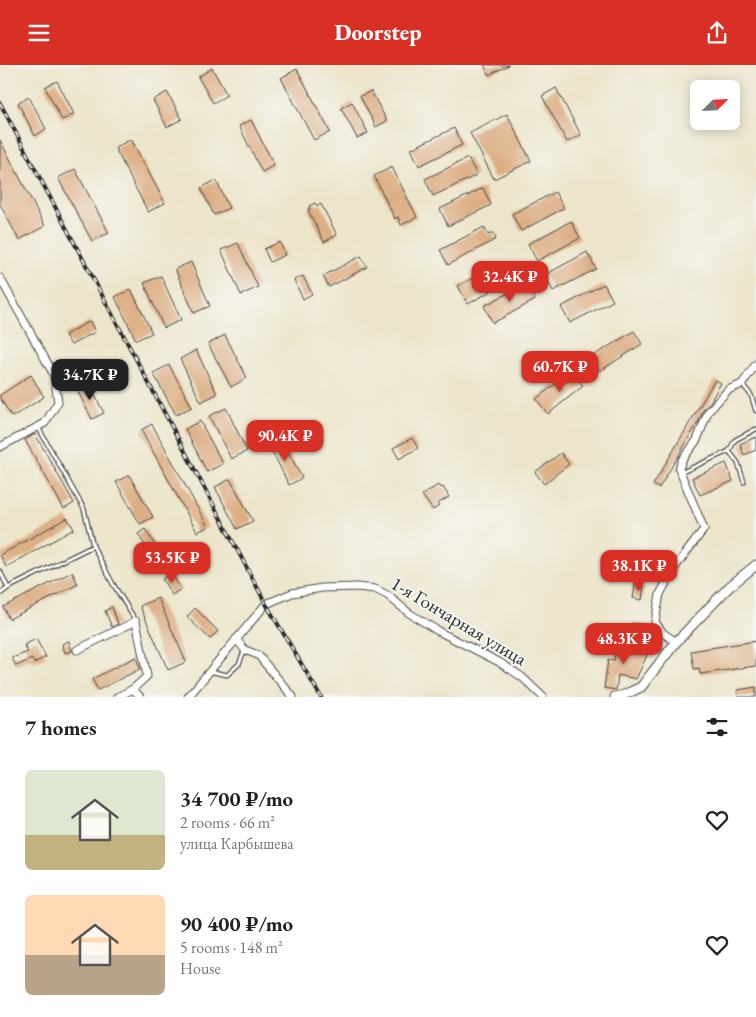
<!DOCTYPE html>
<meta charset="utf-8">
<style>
body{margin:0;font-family:"EB Garamond",serif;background:#f6f6f6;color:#222;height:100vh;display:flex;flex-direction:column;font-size:19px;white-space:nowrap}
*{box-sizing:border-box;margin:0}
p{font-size:16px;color:#767676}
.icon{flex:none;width:28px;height:28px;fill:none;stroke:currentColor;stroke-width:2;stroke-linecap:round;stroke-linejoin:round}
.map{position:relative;height:632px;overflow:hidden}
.side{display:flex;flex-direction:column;background:#fff;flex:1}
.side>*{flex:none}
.needle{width:32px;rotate:66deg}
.controls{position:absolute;left:690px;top:15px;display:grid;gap:10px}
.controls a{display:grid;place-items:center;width:50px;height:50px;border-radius:8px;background:#fff;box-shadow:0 2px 12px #0003;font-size:25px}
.price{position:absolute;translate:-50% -42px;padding:0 11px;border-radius:10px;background:#d93025;color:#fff;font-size:16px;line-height:32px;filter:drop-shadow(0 1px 2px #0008)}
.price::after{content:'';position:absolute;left:50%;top:30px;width:15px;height:11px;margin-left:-8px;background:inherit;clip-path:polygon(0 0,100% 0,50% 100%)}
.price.current{background:#222;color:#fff}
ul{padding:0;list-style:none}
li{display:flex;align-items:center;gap:15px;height:125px;padding:0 25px}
li span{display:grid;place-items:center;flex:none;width:140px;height:100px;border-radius:8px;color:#555}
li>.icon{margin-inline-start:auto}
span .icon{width:60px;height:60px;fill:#fffc;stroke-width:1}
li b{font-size:21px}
h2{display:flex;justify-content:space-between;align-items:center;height:60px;padding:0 25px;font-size:21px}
header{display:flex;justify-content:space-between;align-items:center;height:65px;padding:0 25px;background:#d93025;color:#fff;font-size:22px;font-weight:800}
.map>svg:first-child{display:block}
</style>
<header><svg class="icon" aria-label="menu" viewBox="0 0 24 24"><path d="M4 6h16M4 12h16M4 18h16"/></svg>Doorstep<svg class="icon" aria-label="share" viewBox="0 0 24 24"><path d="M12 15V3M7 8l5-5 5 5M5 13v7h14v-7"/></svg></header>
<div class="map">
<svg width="756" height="632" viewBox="0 0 756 632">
<rect width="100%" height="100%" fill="#f6f6f2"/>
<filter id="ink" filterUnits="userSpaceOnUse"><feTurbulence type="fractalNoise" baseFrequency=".02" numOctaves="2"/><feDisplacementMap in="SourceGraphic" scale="10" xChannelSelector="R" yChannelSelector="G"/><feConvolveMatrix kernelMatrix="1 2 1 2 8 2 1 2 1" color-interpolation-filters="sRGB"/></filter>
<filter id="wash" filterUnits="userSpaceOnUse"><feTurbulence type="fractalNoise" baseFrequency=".0096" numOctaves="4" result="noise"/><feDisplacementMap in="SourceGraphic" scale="20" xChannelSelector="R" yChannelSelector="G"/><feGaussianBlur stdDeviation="1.12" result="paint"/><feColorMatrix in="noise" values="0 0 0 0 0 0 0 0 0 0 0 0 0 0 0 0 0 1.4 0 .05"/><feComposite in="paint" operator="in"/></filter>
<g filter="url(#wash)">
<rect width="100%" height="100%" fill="#ece5ca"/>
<g id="blocks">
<g fill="#ddaf84">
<polygon points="484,0 509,0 489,10"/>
<polygon points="212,3 227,30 213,38 198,12"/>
<polygon points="297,4 330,67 314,75 281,13"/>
<polygon points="57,16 74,49 62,55 45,22"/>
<polygon points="556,23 581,70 567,77 542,31"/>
<polygon points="371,26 387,56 376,62 360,31"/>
<polygon points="167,27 182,54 167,62 153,35"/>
<polygon points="29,32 46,64 35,71 18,38"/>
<polygon points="352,37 368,68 357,73 341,43"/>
<polygon points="507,49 531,96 494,114 470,68"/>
<polygon points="251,55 274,100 262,107 239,61"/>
<polygon points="454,63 462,80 419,101 411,84"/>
<polygon points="131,74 165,138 148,147 115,83"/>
<polygon points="0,75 45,161 19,175 0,139"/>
<polygon points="468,93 477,110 433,131 425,114"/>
<polygon points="392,102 417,152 401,160 398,152 395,154 374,111"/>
<polygon points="75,104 109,168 92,176 58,113"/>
<polygon points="216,115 229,143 214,150 201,123"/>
<polygon points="483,123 491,140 448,161 440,144"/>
<polygon points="555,127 564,143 521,166 512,149"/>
<polygon points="315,138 317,141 321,139 337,170 324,177 308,145 310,144 309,141"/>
<polygon points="571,156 580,173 537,196 528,179"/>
<polygon points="484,162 488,170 493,168 496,174 448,200 440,185"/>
<polygon points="280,177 285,190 270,197 264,184"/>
<polygon points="238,178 258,222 241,230 221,185"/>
<polygon points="587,187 596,204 553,226 545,210"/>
<polygon points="361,191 367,202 329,222 323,211"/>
<polygon points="191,197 210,241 194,248 175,204"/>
<polygon points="502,197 512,214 468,239 458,221"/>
<polygon points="161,211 181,255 164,263 144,218"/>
<polygon points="303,211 312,229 303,234 294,215"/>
<polygon points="527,218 535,235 493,258 484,241"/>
<polygon points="604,219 613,236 570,258 561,242"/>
<polygon points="131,224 152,268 136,275 115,232"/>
<polygon points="90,256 95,267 71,280 65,270"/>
<polygon points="634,266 642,279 600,306 591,292"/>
<polygon points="225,270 247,313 231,322 208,279"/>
<polygon points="196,285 217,329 201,337 180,294"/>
<polygon points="169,300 192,342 176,350 153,308"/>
<polygon points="572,306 583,321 548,349 536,334"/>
<polygon points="31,310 44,332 12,352 0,333 0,330"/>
<polygon points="715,315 721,318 710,337 703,345 699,356 659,423 653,420"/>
<polygon points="88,317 104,348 92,354 76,323"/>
<polygon points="226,343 247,386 231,394 209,351"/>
<polygon points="200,356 223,399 207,407 185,364"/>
<polygon points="152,359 208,462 197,467 141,365"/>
<polygon points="35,369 74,438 64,444 25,375"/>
<polygon points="756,372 756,385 744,390 740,379"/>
<polygon points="281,373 302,413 289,420 269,380"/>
<polygon points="412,373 418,383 399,394 393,383"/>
<polygon points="561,388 569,399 544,419 535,407"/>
<polygon points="726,398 733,416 700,430 692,413"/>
<polygon points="129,410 153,452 140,459 116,417"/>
<polygon points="230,414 253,456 237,464 215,422"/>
<polygon points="438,420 440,423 443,422 449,432 437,439 439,441 433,445 422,430"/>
<polygon points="67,453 74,464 6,502 0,490"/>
<polygon points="145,464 159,486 151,490 138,469"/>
<polygon points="637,497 645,498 644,507 636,506"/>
<polygon points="72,507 78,519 9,554 3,542"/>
<polygon points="171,508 181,524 172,530 162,514"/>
<polygon points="635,520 644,521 642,535 633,533"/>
<polygon points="158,533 186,597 168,605 140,541"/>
<polygon points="112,542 118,559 112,562 105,546"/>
<polygon points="195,543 218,566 210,574 187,552"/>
<polygon points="632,558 647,560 646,571 630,569"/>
<polygon points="36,574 46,592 34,598 32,594 16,601 12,593 28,587 24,580"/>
<polygon points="69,576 72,586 65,588 62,579"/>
<polygon points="756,576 756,601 700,609 699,603 694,604 691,586"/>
<polygon points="616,580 649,586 636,614 618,610 616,625 604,623 608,595 614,596"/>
<polygon points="136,592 140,604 98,625 92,614"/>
<polygon points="756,622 756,632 738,632 737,625"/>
</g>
</g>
</g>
<g filter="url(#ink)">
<use href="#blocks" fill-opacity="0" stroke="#484743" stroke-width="1"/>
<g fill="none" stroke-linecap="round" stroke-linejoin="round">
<defs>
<g id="service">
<polyline points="742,319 751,330 756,346"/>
<polyline points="38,362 84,444 93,481"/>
<polyline points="729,386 738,398 744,417"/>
<polyline points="680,408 729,386 735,375 756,364"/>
<polyline points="0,506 8,523 93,481 113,519 136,556"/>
<polyline points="0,529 8,523"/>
<polyline points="209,606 227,610 239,599 244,586"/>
</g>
<g id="minor">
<polyline points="0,213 54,310 58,337 45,358 0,382"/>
<polyline points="236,574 245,585 258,590 293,632"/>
<polyline points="676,577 663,568 655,557 660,529 673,505 704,464 679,404 682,395 697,375 708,347 728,325 742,319 756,299"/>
<polyline points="77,585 136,556 147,611 133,624 117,632"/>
<polyline points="133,624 140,632"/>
<polyline points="188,632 266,539 292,528 322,523 358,522 375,524 387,530 409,548 438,566 499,597 522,612 543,632"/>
</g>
<polyline id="tertiary" points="615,632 624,630 641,622 676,577 729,522 756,500"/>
</defs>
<use href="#service" stroke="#484743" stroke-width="5.5"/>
<use href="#minor" stroke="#484743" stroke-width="9"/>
<use href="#tertiary" stroke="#484743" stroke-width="11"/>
<use href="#service" stroke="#fff" stroke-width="3"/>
<use href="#minor" stroke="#fff" stroke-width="7"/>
<use href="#tertiary" stroke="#fff" stroke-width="9"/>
<defs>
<polyline id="rail" points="0,38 266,539 321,632"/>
</defs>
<use href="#rail" stroke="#2b2b2b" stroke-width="4"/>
<use href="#rail" stroke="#f6f6f2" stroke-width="2" stroke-dasharray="5.5" stroke-linecap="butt"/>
</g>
</g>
<g text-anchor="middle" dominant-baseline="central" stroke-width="4" stroke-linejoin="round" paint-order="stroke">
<g font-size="19" fill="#2b2b2b" stroke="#f6f6f2">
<text transform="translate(459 556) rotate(31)">1-я Гончарная улица</text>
</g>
</g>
</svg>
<div class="controls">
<a><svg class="needle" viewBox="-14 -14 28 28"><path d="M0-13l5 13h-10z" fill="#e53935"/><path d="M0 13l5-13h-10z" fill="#767676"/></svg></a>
</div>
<b class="price" style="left:510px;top:238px">32.4K ₽</b>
<b class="price" style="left:560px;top:328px">60.7K ₽</b>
<b class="price current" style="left:90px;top:336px">34.7K ₽</b>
<b class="price" style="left:285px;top:397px">90.4K ₽</b>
<b class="price" style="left:172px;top:519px">53.5K ₽</b>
<b class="price" style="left:639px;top:527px">38.1K ₽</b>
<b class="price" style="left:624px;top:600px">48.3K ₽</b>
</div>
<section class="side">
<h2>7 homes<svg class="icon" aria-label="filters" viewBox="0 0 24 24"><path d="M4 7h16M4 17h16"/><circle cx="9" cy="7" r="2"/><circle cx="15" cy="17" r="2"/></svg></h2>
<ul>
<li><span style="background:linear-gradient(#dfe7d0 65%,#c2b280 0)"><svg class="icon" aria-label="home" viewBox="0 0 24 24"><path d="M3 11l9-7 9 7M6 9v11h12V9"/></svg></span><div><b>34 700 ₽/mo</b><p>2 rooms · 66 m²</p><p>улица Карбышева</p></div><svg class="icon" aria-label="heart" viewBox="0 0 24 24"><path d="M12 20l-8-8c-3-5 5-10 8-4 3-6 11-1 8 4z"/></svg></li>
<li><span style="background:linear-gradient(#ffd9b3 60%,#b9a48a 0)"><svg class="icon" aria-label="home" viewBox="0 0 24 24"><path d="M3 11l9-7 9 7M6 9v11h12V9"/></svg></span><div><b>90 400 ₽/mo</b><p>5 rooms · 148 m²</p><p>House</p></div><svg class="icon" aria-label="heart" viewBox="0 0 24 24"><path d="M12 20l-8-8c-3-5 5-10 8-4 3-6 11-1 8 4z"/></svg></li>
</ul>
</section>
